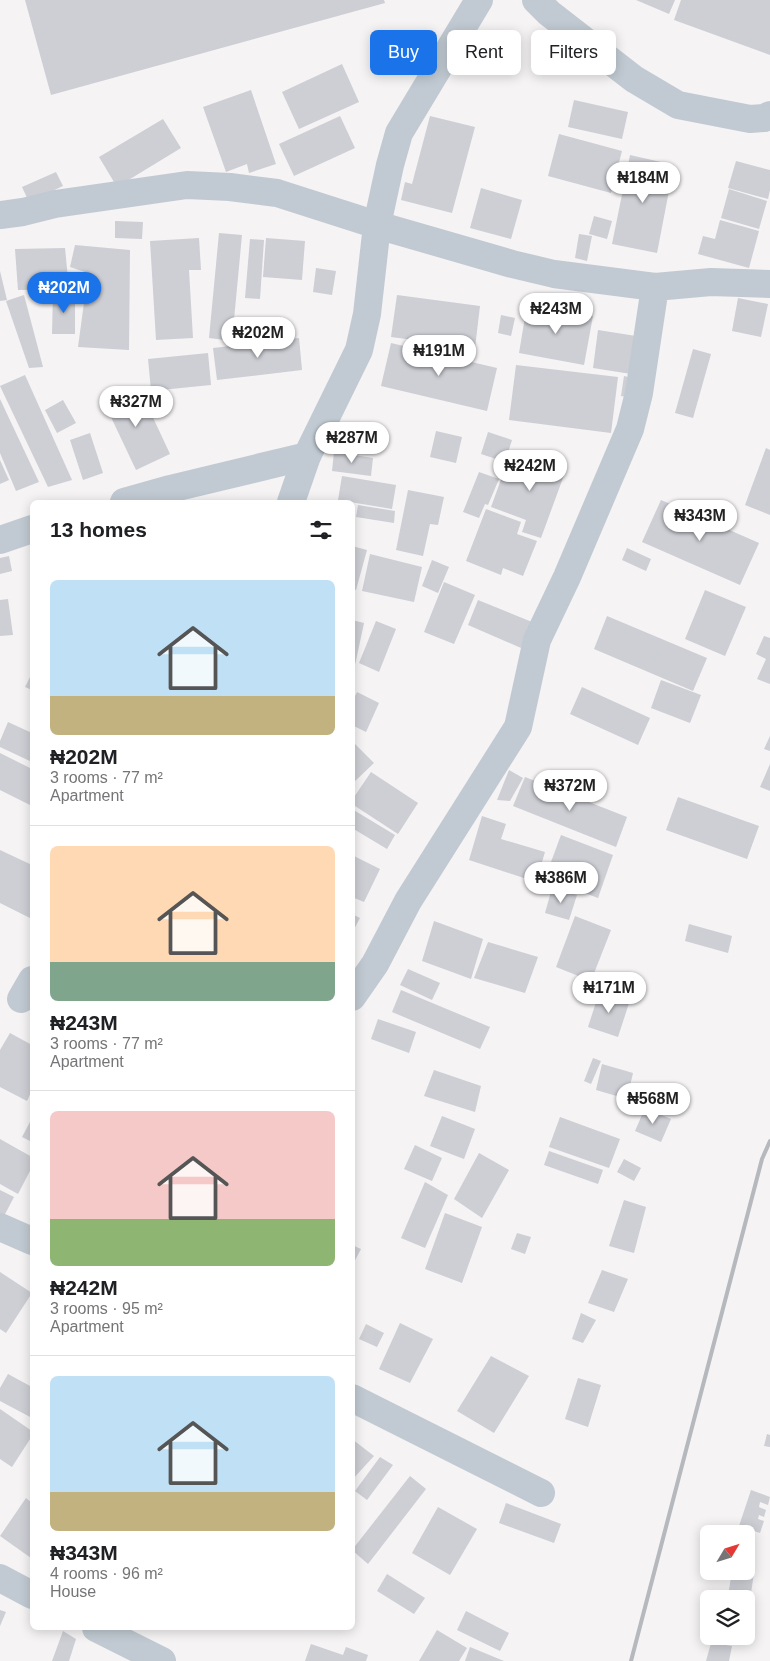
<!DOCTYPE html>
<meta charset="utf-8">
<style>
body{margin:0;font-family:Helvetica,sans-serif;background:#f6f6f6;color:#202124;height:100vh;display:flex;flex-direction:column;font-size:19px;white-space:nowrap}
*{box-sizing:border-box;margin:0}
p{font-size:16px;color:#757577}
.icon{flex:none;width:28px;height:28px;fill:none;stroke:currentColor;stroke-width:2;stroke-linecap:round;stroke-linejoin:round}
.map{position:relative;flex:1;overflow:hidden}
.side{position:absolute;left:30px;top:500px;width:325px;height:1130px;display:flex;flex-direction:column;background:#fff;border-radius:8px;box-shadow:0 2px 12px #0003}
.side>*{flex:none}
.top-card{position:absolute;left:370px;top:30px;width:325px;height:45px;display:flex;gap:10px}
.needle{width:32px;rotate:52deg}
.controls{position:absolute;left:700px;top:1525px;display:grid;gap:10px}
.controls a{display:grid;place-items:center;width:55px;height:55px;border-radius:8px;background:#fff;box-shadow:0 2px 12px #0003;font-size:25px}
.price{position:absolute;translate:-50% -42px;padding:0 11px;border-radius:18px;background:#fff;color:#222;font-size:16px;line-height:32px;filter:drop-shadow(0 1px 2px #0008)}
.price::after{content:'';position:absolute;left:50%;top:30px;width:15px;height:11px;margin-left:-8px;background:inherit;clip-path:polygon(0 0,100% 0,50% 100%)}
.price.active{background:#1a73e8;color:#fff}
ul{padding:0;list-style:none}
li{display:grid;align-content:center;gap:10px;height:265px;padding:0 20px}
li+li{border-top:1px solid #e0e0e0}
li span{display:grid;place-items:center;height:155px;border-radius:8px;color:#555}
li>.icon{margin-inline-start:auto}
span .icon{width:90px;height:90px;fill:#fffc;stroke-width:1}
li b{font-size:21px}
h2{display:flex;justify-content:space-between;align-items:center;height:60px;padding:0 20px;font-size:21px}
.tag{padding:0 18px;border-radius:8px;background:#fff;box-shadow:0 2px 12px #0003;font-size:18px;line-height:45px}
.tag.active{background:#1a73e8;color:#fff}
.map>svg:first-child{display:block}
</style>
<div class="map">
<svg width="770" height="1661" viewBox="0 0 770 1661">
<rect width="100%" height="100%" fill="#f5f3f3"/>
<g fill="#cdcfd5">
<polygon points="25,0 384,0 385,3 51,95"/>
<polygon points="636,0 675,0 669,14"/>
<polygon points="681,0 770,0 770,55 674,20"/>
<polygon points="342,64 359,102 299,129 282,92"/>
<polygon points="251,90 276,164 249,173 247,164 226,172 203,107"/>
<polygon points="574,100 628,112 622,139 568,127"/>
<polygon points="340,116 355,148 294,176 279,144"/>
<polygon points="430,116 475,127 452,213 401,200 405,182 412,184"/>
<polygon points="163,119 181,148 117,187 99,157"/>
<polygon points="559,134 622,151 611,193 548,176"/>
<polygon points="630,155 674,165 657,253 612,244"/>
<polygon points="736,161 770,170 770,190 768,199 728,188"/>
<polygon points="56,172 63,186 29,202 22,187"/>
<polygon points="481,188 522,200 511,239 470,228"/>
<polygon points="729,189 767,201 759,229 721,218"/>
<polygon points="594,216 612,221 607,239 589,234"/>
<polygon points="720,220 759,231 749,268 698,254 703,236 715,239"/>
<polygon points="115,221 143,222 142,239 115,238"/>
<polygon points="219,233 242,235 232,341 209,338"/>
<polygon points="579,234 592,236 587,261 575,258"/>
<polygon points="199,238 201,270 189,270 193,338 156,340 150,241"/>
<polygon points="266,238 305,241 302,280 263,277"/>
<polygon points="250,239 264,240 260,299 245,298"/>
<polygon points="75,245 130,250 129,350 78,347 88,273 70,267"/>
<polygon points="65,248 69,289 18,290 15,249"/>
<polygon points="316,268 336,271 332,295 313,292"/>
<polygon points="0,271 7,300 0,301"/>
<polygon points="53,293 75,294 75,334 52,334"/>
<polygon points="24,295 43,367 29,368 6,301"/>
<polygon points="397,295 480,306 475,348 391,337"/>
<polygon points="738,298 768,304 761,337 732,331"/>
<polygon points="527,305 593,316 584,365 519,353"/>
<polygon points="501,315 515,318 511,336 498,333"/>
<polygon points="598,330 636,336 631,374 593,368"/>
<polygon points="299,338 302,370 217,380 213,348"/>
<polygon points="391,343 497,368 487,411 381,386"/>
<polygon points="693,349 711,354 693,418 675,413"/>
<polygon points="208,353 211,385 151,391 148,359"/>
<polygon points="516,365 618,377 611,433 509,420"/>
<polygon points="25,375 72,480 48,487 0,386"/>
<polygon points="624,376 636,379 632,398 621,396"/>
<polygon points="120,387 127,401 142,394 170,454 136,470 101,396"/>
<polygon points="0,399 39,482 16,491 0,453"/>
<polygon points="63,400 76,423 57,433 45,410"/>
<polygon points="436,431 462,437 456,463 430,457"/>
<polygon points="488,432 512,440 505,462 481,454"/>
<polygon points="90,433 103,473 83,480 70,440"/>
<polygon points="766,448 770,450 770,515 745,505"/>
<polygon points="334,452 373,458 371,476 332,471"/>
<polygon points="529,453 567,467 541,538 522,532 526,520 491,507 507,463 523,469"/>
<polygon points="0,460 9,480 0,484"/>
<polygon points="479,472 499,479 488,505 485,504 479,518 463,512"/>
<polygon points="342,476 396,485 392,509 338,500"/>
<polygon points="408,490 444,497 438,525 430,524 423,556 396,550"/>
<polygon points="661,500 759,543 740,585 642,542"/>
<polygon points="358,505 395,511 394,523 356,517"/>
<polygon points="486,509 521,522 517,534 537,541 523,576 503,568 501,575 466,561"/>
<polygon points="352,546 367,550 356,590 352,589"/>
<polygon points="627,548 651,559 646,571 622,560"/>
<polygon points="370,554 422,567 414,602 362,591"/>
<polygon points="9,556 12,571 0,574 0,558"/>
<polygon points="432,560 449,567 438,593 422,586"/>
<polygon points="444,582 475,595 454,644 424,632"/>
<polygon points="705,590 746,607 725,656 685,639"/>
<polygon points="8,599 13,635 0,636 0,600"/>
<polygon points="478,600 532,622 521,648 468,625"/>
<polygon points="607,616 707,658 693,691 594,649"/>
<polygon points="352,620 364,623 355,665 352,664"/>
<polygon points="376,621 396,629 379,672 359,663"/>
<polygon points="764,636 770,638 770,684 757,679 766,659 756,654"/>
<polygon points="32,673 32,690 25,687"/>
<polygon points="661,680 701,695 690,723 651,708"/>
<polygon points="582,687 650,718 638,745 570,714"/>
<polygon points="357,692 379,703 366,732 352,725 352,702"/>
<polygon points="8,722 32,733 32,762 0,747 0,741"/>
<polygon points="770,736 770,751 764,749"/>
<polygon points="352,741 374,763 352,784"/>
<polygon points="0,753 32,769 32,806 0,790"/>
<polygon points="770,764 770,791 760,787"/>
<polygon points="509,770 523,778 510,801 497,800"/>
<polygon points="371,772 418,803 398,834 352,804 352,800"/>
<polygon points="525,777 627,817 616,847 513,806"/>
<polygon points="678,797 759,826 747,859 666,830"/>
<polygon points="352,809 395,835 387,849 352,828"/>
<polygon points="482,816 506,824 501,839 545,852 536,882 469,860"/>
<polygon points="561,835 613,855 598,898 545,878"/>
<polygon points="0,850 32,865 32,919 0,903"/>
<polygon points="352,855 380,869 364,902 352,897"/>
<polygon points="552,888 577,895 569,920 545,913"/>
<polygon points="352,914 360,918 352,933"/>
<polygon points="575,916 611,930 591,981 556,967"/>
<polygon points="434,921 483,939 471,979 422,961"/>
<polygon points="689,924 732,936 728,953 685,941"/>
<polygon points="488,942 538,957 525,993 474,978"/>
<polygon points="408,969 440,983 432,1000 400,985"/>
<polygon points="401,990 490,1027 480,1049 392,1012"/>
<polygon points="600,990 630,1000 618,1037 588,1027"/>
<polygon points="378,1019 416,1032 409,1053 371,1039"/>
<polygon points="10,1033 32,1045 32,1090 27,1101 0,1087 0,1050"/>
<polygon points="593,1058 601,1061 591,1084 584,1081"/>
<polygon points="602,1064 633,1073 627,1099 596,1090"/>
<polygon points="434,1070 481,1086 475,1112 424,1096"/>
<polygon points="645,1108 671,1119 661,1142 635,1131"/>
<polygon points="442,1116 475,1129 464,1159 430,1146"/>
<polygon points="560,1117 620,1139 609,1168 549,1147"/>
<polygon points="31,1120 32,1121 32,1142 22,1137"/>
<polygon points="0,1139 32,1157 32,1167 18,1194 0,1184"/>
<polygon points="415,1145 442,1158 432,1181 404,1169"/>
<polygon points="549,1151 603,1170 598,1184 544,1165"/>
<polygon points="479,1153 509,1170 482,1218 454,1199"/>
<polygon points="624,1159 641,1168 634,1181 617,1172"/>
<polygon points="425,1182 448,1195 425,1248 401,1238"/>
<polygon points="0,1190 14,1197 3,1218 0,1217"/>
<polygon points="624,1200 646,1207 634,1253 609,1246"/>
<polygon points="445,1213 482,1227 462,1283 425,1269"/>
<polygon points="517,1233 531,1237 525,1254 511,1249"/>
<polygon points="352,1245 361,1249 352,1266"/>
<polygon points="602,1270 628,1279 614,1312 588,1303"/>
<polygon points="0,1272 32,1293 6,1333 0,1329"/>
<polygon points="581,1313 596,1320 583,1343 572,1339"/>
<polygon points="400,1323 433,1339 410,1383 379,1369"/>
<polygon points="366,1324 384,1333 377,1347 359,1339"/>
<polygon points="491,1356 529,1376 494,1433 457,1411"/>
<polygon points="8,1374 32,1387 32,1418 0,1401 0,1388"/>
<polygon points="578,1378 601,1385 588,1427 565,1419"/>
<polygon points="0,1409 32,1431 32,1436 12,1467 0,1459"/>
<polygon points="767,1434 770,1435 770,1447 764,1446"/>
<polygon points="352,1439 374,1456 352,1480"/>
<polygon points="380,1457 393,1465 367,1500 355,1491"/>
<polygon points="410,1476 426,1489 368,1564 352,1550"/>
<polygon points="751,1490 770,1497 768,1505 760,1502 759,1507 766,1510 764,1517 759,1515 758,1519 764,1521 760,1533 739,1526"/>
<polygon points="26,1498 32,1503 32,1556 31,1558 0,1536"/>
<polygon points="506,1503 561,1524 554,1543 499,1523"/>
<polygon points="438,1507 477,1529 450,1575 412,1553"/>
<polygon points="746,1540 753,1542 747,1571 754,1573 751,1593 729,1590 732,1571 746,1571"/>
<polygon points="387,1574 425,1598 414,1614 377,1591"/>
<polygon points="0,1610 6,1612 0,1626"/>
<polygon points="466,1611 509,1633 500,1651 457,1630"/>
<polygon points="746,1617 753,1619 746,1639 739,1637 746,1636"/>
<polygon points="437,1630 467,1648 459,1661 419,1661"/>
<polygon points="63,1631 76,1639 69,1661 52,1661"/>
<polygon points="713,1636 727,1640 726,1645 732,1646 729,1661 706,1661"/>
<polygon points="311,1644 343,1655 346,1647 368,1655 366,1661 305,1661"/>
<polygon points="470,1647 504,1661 465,1661"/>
</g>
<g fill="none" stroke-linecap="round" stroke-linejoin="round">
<g stroke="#c1cad2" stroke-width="28">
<polyline points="536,0 549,13 634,79 678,105 750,119 764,118 770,115"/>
<polyline points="0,215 23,212 55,204 187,185 230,187 277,193 377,225 512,264 554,274 655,287"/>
<polyline points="124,502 170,489 307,456"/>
<polyline points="291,502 307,456 359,350 367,314 377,225 390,165 399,133 479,0"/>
<polyline points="0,540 32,529"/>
<polyline points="352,997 375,964 408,901 518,727 537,640 567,577 630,429 639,393 655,287 711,282 770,284"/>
<polyline points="21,999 32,980"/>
<polyline points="0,1227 32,1241"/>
<polyline points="352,1398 541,1493"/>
<polyline points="0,1578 32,1595"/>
<polyline points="96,1628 162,1661"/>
</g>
<polyline stroke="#b5b8bd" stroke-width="4" points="631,1661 762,1159 770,1141"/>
</g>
</svg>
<div class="controls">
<a><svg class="needle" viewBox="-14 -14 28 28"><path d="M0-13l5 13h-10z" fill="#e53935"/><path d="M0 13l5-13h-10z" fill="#757577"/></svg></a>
<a><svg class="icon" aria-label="layers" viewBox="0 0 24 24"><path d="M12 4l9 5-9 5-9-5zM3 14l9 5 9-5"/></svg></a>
</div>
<b class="price" style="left:643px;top:204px">₦184M</b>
<b class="price active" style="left:64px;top:314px">₦202M</b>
<b class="price" style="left:556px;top:335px">₦243M</b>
<b class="price" style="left:258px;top:359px">₦202M</b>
<b class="price" style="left:439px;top:377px">₦191M</b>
<b class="price" style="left:136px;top:428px">₦327M</b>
<b class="price" style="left:352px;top:464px">₦287M</b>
<b class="price" style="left:530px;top:492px">₦242M</b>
<b class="price" style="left:700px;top:542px">₦343M</b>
<b class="price" style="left:570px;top:812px">₦372M</b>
<b class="price" style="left:561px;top:904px">₦386M</b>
<b class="price" style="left:609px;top:1014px">₦171M</b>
<b class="price" style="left:653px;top:1125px">₦568M</b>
<div class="top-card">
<a class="tag active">Buy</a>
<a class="tag">Rent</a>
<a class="tag">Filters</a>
</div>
<section class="side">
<h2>13 homes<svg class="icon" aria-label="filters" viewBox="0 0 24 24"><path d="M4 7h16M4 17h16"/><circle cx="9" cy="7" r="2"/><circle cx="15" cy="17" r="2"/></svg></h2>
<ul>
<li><span style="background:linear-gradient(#bfe0f5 75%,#c2b280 0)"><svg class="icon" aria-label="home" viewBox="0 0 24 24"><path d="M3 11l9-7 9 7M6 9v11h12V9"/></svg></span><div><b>₦202M</b><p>3 rooms · 77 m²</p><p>Apartment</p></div></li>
<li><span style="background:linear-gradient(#ffd9b3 75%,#7fa58c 0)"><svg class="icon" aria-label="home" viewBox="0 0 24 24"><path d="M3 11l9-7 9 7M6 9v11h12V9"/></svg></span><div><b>₦243M</b><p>3 rooms · 77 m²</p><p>Apartment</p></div></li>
<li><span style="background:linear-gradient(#f6c9c9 70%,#8fb573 0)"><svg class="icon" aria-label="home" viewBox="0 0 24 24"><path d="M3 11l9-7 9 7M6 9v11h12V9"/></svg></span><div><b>₦242M</b><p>3 rooms · 95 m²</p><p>Apartment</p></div></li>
<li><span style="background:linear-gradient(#bfe0f5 75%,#c2b280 0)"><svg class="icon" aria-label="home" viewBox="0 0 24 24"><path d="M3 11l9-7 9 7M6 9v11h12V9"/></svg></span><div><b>₦343M</b><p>4 rooms · 96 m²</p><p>House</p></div></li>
</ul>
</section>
</div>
